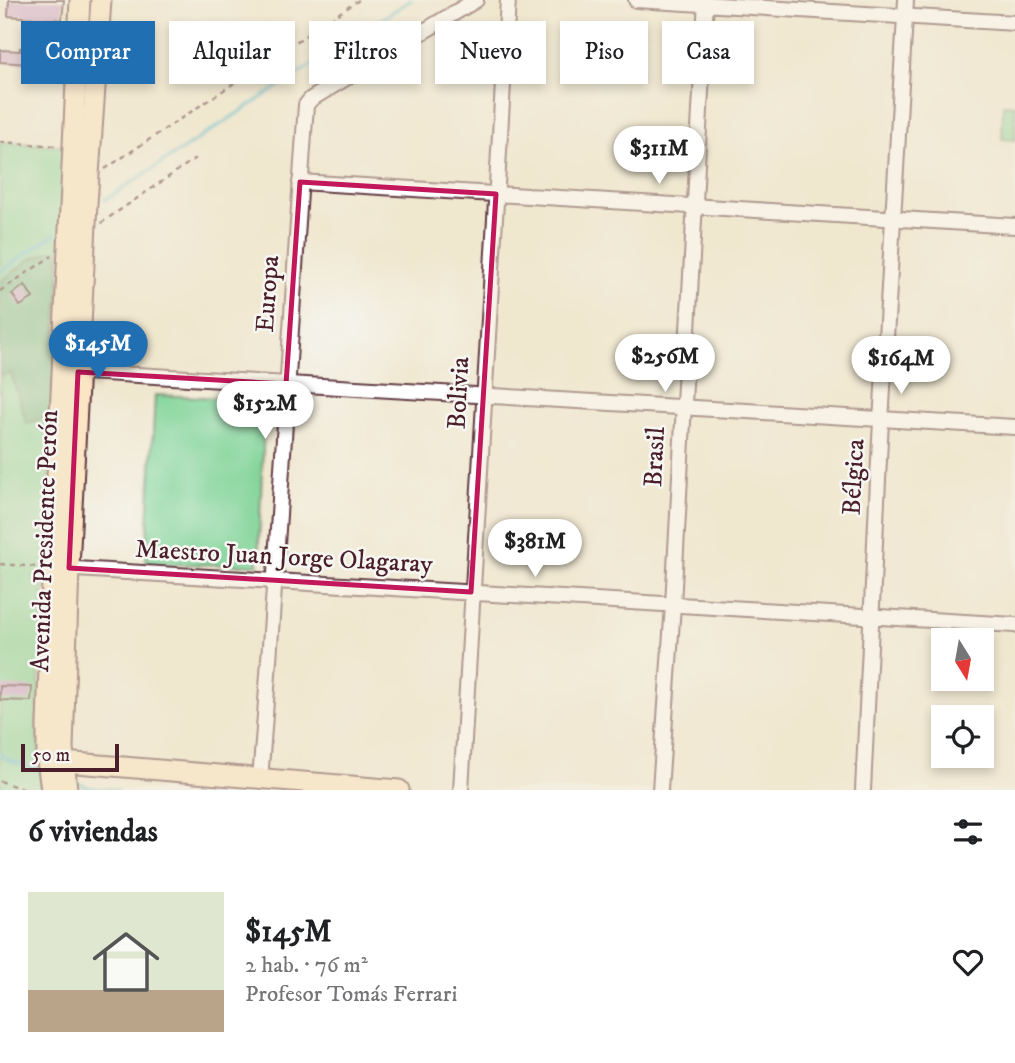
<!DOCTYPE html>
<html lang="es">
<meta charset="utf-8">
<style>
body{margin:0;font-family:"IM FELL DW Pica",serif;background:#f6f6f6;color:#202124;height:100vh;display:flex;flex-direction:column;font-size:26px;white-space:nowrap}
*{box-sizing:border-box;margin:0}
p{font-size:23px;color:#757577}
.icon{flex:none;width:38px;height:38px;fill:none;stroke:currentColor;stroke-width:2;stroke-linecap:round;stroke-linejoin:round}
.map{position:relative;height:790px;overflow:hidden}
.sheet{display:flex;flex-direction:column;background:#fff;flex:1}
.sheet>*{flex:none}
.top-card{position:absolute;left:21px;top:21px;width:973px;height:63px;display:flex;gap:14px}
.needle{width:46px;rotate:169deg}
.buttons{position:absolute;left:931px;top:628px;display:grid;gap:14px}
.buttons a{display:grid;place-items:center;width:63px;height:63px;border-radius:0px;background:#fff;box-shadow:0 4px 10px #0003;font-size:35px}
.scale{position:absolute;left:21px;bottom:18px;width:98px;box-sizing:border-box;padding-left:7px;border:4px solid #4a1f2b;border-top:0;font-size:19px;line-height:24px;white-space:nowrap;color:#4a1f2b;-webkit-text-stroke:5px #f6f6f2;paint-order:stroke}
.price{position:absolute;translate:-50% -60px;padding:0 16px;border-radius:24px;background:#fff;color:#222;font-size:23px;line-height:46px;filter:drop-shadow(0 2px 4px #0008)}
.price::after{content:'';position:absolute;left:50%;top:42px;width:21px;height:16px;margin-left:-10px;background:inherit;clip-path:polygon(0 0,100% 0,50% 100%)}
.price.active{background:#1f6fb2;color:#fff}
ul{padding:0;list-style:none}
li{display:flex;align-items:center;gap:21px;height:175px;padding:0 28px}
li+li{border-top:2px solid #e0e0e0}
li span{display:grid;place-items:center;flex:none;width:196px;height:140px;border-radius:0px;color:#555}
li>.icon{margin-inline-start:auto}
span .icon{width:84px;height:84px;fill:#fffc;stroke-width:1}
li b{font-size:30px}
h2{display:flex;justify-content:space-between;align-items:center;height:84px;padding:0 28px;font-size:30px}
.tag{padding:0 24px;border-radius:0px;background:#fff;box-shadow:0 4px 10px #0003;font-size:24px;line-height:63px}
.tag.active{background:#1f6fb2;color:#fff}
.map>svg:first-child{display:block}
</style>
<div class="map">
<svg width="1015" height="790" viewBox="0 0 1015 790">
<rect width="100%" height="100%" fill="#f6f6f2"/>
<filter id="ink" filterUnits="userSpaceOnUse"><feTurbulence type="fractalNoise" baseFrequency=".0143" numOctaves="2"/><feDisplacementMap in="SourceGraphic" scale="14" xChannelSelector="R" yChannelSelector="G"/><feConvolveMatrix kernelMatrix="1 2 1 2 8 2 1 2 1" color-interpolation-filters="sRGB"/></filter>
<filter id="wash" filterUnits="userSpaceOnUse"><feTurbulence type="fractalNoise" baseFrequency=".00686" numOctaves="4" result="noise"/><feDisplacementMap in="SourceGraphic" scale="28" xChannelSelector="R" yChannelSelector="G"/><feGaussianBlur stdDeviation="1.57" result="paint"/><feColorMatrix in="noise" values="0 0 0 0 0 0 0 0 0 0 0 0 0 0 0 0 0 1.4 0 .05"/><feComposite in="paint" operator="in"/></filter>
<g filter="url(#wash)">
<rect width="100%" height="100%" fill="#f0e7cf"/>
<g fill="#7fd396" stroke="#647960" stroke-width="2">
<polygon points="1003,104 1015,105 1015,140 1002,139"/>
<polygon points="0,142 67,146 37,724 42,790 9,790 0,786"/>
<polygon points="155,395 265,400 258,565 146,564"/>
</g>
<polygon fill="#67b57f" stroke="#586a55" stroke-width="2" points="57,250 60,269 52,414 27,424 11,373 0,375 0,282 32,258"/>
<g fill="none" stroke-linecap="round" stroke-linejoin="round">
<g stroke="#51b9cf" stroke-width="3.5">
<polyline points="105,200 411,0"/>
<polyline points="0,272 55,234"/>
<polyline points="0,754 6,759 42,771"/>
<polyline points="72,781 91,788 118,790"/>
</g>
</g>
<g id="blocks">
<g fill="#c795ca">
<polygon points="9,0 64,0 62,20 8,16"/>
<polygon points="39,38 61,40 59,66 0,62 0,50 20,51 20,48 26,49 26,44 38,45"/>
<polygon points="25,285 33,298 20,306 12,294"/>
<polygon points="0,686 32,687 31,701 0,700"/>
</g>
</g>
</g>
<g filter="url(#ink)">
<use href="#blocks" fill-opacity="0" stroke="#633d44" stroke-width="2"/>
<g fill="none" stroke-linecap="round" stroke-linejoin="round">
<defs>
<g id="street">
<polyline points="636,0 1015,23"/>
<polyline points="300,182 1015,226"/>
<polyline points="70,371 1015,427"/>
<polyline points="59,568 1015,625"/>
<path d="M260,780C278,555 290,330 306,105L311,99L476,0"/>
<polyline points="461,790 508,0"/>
<polyline points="660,790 673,605 706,0"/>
<polyline points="863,790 880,439 906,0"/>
</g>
<g id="secondary">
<polyline points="52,761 399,790"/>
<polyline points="51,790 47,760 47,724 52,581 80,0"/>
<polyline points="67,790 63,748 69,568 87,204 101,0"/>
</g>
</defs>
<use href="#street" stroke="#633d44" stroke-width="18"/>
<use href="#secondary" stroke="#633d44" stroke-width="23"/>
<g stroke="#633d44" stroke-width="2.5" stroke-dasharray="5 5" stroke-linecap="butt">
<polyline points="0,142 56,146"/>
<polyline points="105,169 359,0"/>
<polyline points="101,223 199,156"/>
<polyline points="0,291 52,256"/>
<polyline points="0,564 39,567"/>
<polyline points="0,781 25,790"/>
</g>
<use href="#street" stroke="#fff" stroke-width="14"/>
<use href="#secondary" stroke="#fce5c4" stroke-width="19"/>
</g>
</g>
<path d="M0 0H1015V790H0ZM300,182L496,194L471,592L69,568L78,372L286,384Z" fill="#f0e7cf" fill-opacity=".55" fill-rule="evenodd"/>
<path fill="none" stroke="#c2185b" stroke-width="5" stroke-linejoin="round" d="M300,182L496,194L471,592L69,568L78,372L286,384Z"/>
<g text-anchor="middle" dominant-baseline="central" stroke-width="5" stroke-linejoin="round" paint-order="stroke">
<g font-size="26" fill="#4a1f2b" stroke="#f6f6f2">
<text transform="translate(268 294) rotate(-86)">Europa</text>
<text transform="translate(459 393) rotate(-87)">Bolivia</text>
<text transform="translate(655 457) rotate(-87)">Brasil</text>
<text transform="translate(854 477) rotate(-87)">Bélgica</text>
<text transform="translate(45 541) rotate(-88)">Avenida Presidente Perón</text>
<text transform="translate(284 557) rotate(3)">Maestro Juan Jorge Olagaray</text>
</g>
</g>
</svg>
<div class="buttons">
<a><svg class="needle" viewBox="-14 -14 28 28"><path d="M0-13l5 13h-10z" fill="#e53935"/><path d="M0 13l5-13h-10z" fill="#757577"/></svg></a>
<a><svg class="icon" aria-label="locate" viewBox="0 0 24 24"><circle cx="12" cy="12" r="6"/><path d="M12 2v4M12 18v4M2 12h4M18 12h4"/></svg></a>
</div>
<div class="scale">50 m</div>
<b class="price" style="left:659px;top:186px">$311M</b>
<b class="price active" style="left:98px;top:381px">$145M</b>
<b class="price" style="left:665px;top:394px">$256M</b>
<b class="price" style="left:901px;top:396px">$164M</b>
<b class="price" style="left:265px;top:441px">$152M</b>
<b class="price" style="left:535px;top:579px">$381M</b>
<div class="top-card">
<a class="tag active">Comprar</a>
<a class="tag">Alquilar</a>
<a class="tag">Filtros</a>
<a class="tag">Nuevo</a>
<a class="tag">Piso</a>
<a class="tag">Casa</a>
</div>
</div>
<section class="sheet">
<h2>6 viviendas<svg class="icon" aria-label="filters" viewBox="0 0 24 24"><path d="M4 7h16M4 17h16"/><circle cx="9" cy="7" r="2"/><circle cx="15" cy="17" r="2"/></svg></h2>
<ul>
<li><span style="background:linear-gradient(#dfe7d0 70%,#b9a48a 0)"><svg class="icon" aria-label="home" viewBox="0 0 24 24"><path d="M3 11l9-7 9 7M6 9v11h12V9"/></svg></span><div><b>$145M</b><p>2 hab. · 76 m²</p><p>Profesor Tomás Ferrari</p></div><svg class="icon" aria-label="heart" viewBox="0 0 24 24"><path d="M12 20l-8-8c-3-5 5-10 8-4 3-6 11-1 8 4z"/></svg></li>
</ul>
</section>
